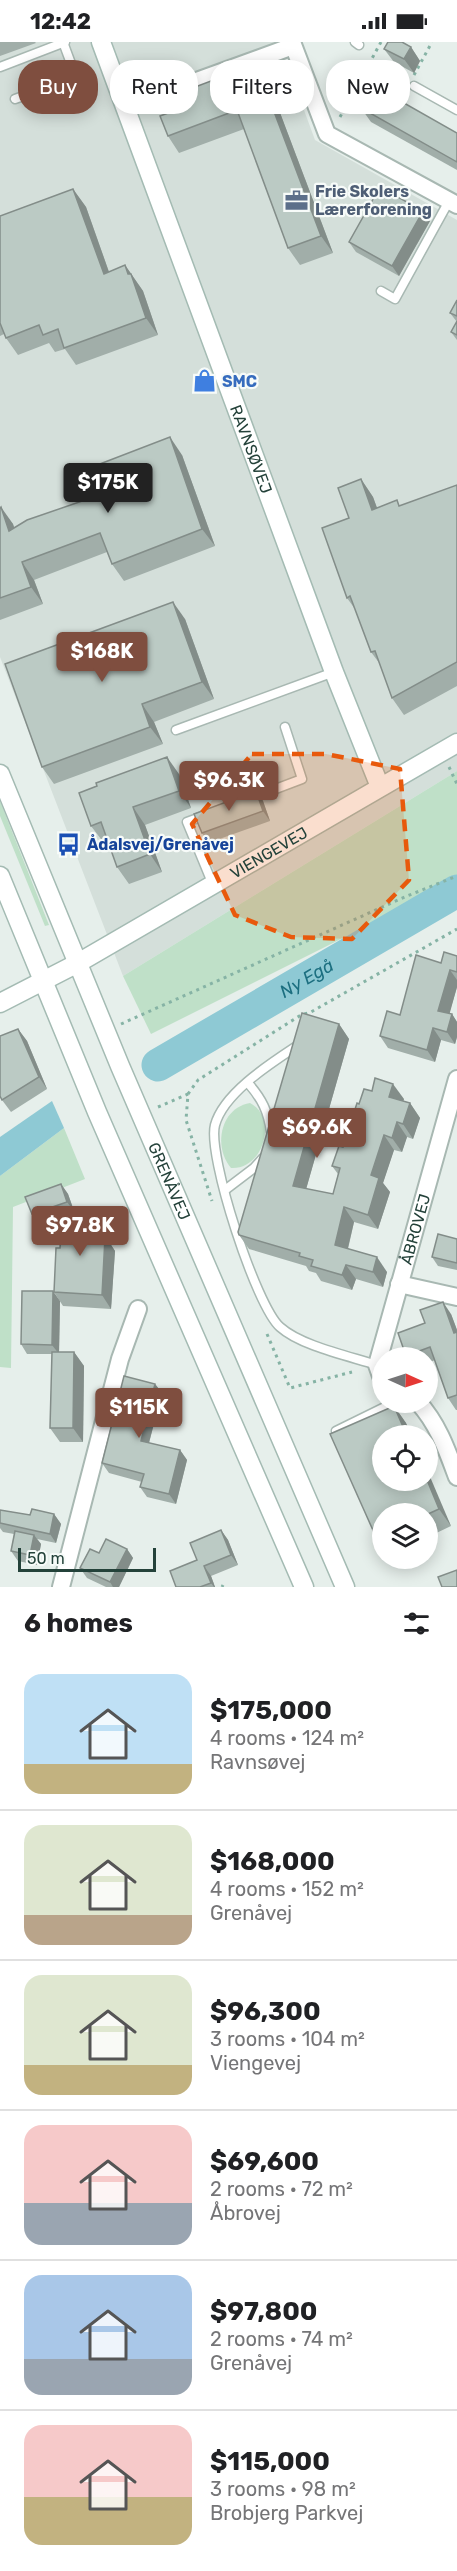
<!DOCTYPE html>
<meta charset="utf-8">
<style>
body{margin:0;font-family:Rubik,sans-serif;background:#f2f2f2;color:#202124;height:100vh;display:flex;flex-direction:column;font-size:22px;white-space:nowrap}
*{box-sizing:border-box;margin:0}
p{font-size:20px;color:#757577}
.icon{flex:none;width:33px;height:33px;fill:none;stroke:currentColor;stroke-width:2;stroke-linecap:round;stroke-linejoin:round}
.map{position:relative;height:1545px;overflow:hidden}
.drawer{display:flex;flex-direction:column;background:#fff;flex:1}
.drawer>*{flex:none}
.banner{position:absolute;left:18px;top:18px;width:422px;height:54px;display:flex;gap:12px}
.needle{width:39px;rotate:93deg}
.tools{position:absolute;left:372px;top:1305px;display:grid;gap:12px}
.tools a{display:grid;place-items:center;width:66px;height:66px;border-radius:50%;background:#fff;box-shadow:0 3px 15px #0003;font-size:30px}
.scale{position:absolute;left:18px;bottom:15px;width:138px;box-sizing:border-box;padding-left:6px;border:3px solid #24423a;border-top:0;font-size:16px;line-height:21px;white-space:nowrap;color:#24423a;-webkit-text-stroke:4px #f7fbf9;paint-order:stroke}
.price{position:absolute;translate:-50% -51px;padding:0 14px;border-radius:6px;background:#7f4e3f;color:#fff;font-size:20px;line-height:39px;filter:drop-shadow(0 2px 3px #0008)}
.price::after{content:'';position:absolute;left:50%;top:36px;width:18px;height:14px;margin-left:-9px;background:inherit;clip-path:polygon(0 0,100% 0,50% 100%)}
.price.current{background:#222;color:#fff}
ul{padding:0;list-style:none}
li{display:flex;align-items:center;gap:18px;height:150px;padding:0 24px}
li+li{border-top:2px solid #e0e0e0}
li span{display:grid;place-items:center;flex:none;width:168px;height:120px;border-radius:18px;color:#555}
li>.icon{margin-inline-start:auto}
span .icon{width:72px;height:72px;fill:#fffc;stroke-width:1}
li b{font-size:26px}
h2{display:flex;justify-content:space-between;align-items:center;height:72px;padding:0 24px;font-size:26px}
.pill{padding:0 21px;border-radius:24px;background:#fff;box-shadow:0 3px 15px #0003;font-size:21px;line-height:54px}
.pill.current{background:#7f4e3f;color:#fff}
.status{display:flex;justify-content:space-between;align-items:center;height:42px;padding:0 30px;background:#fff;direction:ltr}
.status svg{height:16px;fill:currentColor}
.map>svg:first-child{display:block}
</style>
<div class="status"><b>12:42</b><svg viewBox="0 0 49 12"><path d="M0 12V9h3v3zM5 12V6h3v6zM10 12V3h3v9zM15 12V0h3v12zM26 1h20v11H26zM47 4h2v5h-2z"/></svg></div>
<div class="map">
<svg width="457" height="1545" viewBox="0 0 457 1545">
<rect width="100%" height="100%" fill="#e6efeb"/>
<polygon fill="#d4dfda" points="0,0 279,0 315,98 457,178 457,729 123,934 0,615"/>
<g fill="#bfe0c8">
<polygon points="457,729 457,839 151,992 123,934"/>
<polygon points="0,759 49,883 45,884 0,774"/>
<path d="M250,1061C278,1075 264,1128 231,1126C213,1105 220,1066 250,1061Z"/>
<polygon points="64,1086 85,1137 13,1165 11,1326 0,1325 0,1134"/>
</g>
<polygon fill="#8ec9d4" points="52,1059 64,1086 0,1134 0,1095"/>
<g fill="none" stroke-linecap="round" stroke-linejoin="round">
<path stroke="#8ec9d4" stroke-width="33" id="s1" d="M158,1023L457,849"/>
<defs>
<g id="lane">
<polyline points="355,0 359,3"/>
<polyline points="0,25 65,0"/>
<polyline points="414,44 457,68"/>
<polyline points="15,57 76,35 63,0"/>
<polyline points="381,249 395,257 449,159"/>
<polyline points="176,688 334,630"/>
<polyline points="249,757 302,737 285,685"/>
<polyline points="206,773 187,780 213,843"/>
<path d="M300,1002C273,1020 224,1050 215,1083C207,1113 256,1264 280,1285C301,1304 349,1314 377,1323"/>
<path d="M248,1041C262,1057 268,1069 271,1090"/>
<polyline points="225,1148 254,1126 263,1116"/>
<polyline points="336,1389 395,1360"/>
</g>
<g id="street">
<polyline points="292,0 327,92 457,163"/>
<polyline points="125,65 293,4"/>
<polyline points="399,1242 457,1255"/>
<path id="s2" d="M382,1337L377,1323L457,1037"/>
<path d="M418,1360C438,1382 447,1408 457,1435"/>
<polyline points="61,1545 120,1317 138,1267"/>
</g>
<g id="secondary">
<path id="s3" d="M101,0L334,630L380,745"/>
<path id="s4" d="M0,732L120,1024L345,1545"/>
<polyline points="0,834 97,1070 304,1545"/>
<path id="s5" d="M0,961L78,921L457,701"/>
</g>
</defs>
<use href="#lane" stroke="#a8b8b2" stroke-width="11"/>
<use href="#street" stroke="#a8b8b2" stroke-width="20"/>
<use href="#secondary" stroke="#a4bbb3" stroke-width="21"/>
<g stroke="#86b3a5" stroke-width="3" stroke-dasharray="3 4.5" stroke-linecap="butt">
<polyline points="414,33 432,0"/>
<polyline points="358,42 374,51"/>
<polyline points="340,75 381,0"/>
<polyline points="449,725 457,742"/>
<polyline points="121,982 407,854 457,834"/>
<polyline points="188,1052 198,1038 301,973 311,970 457,887"/>
<polyline points="158,1065 188,1052 186,1078 212,1159"/>
<polyline points="267,1292 290,1346 352,1330"/>
<polyline points="222,1545 223,1543"/>
</g>
<use href="#lane" stroke="#fff" stroke-width="8"/>
<use href="#street" stroke="#fff" stroke-width="16"/>
<use href="#secondary" stroke="#fff" stroke-width="18"/>
</g>
<g fill="#a1aea9">
<polygon points="0,0 35,0 36,1 0,14"/>
<polygon points="411,5 420,19 414,31 394,20 384,7"/>
<polygon points="256,22 268,39 333,211 300,223 288,206 244,87 179,111 168,94"/>
<polygon points="361,66 457,91 457,128 371,80"/>
<polygon points="73,147 86,165 109,230 125,223 143,249 158,293 76,323 65,307 55,310 49,301 18,313 6,296 4,292 0,294 0,174"/>
<polygon points="423,169 430,179 399,234 356,210 349,200"/>
<polygon points="457,258 457,298 451,290 457,280 450,271"/>
<polygon points="182,413 215,504 124,539 112,522 107,510 34,538 43,562 0,578 0,466 13,482 14,486 88,457"/>
<polygon points="361,437 373,455 377,466 401,464 457,443 457,644 404,673 392,656 380,622 371,610 355,567 347,556 349,476"/>
<polygon points="185,577 214,657 154,680 163,702 54,742 42,725"/>
<polygon points="179,732 191,766 145,783 162,830 129,842 117,825 108,799 104,801 91,784"/>
<polygon points="256,749 263,759 270,779 208,801 202,791"/>
<polygon points="457,914 457,945 449,972 452,972 457,980 457,995 455,1002 441,998 435,1020 388,1006 380,994 400,973 441,921"/>
<polygon points="339,982 349,997 306,1147 333,1152 338,1132 332,1124 343,1105 359,1062 372,1049 404,1057 403,1059 410,1061 420,1076 413,1097 407,1095 402,1110 394,1108 383,1141 390,1150 378,1187 354,1180 348,1207 387,1230 383,1245 356,1237 352,1248 321,1239 316,1231 309,1229 306,1224 249,1207 239,1193"/>
<polygon points="18,987 27,999 47,1047 11,1070 2,1058"/>
<polygon points="61,1142 68,1152 74,1169 68,1172 101,1187 115,1209 111,1267 63,1264 54,1250 60,1206 62,1174 39,1182 32,1172"/>
<polygon points="457,1197 457,1228 438,1224 432,1215"/>
<polygon points="60,1259 59,1310 74,1310 84,1324 83,1400 60,1400 50,1386 52,1312 27,1312 21,1302"/>
<polygon points="451,1272 457,1288 457,1368 456,1368 448,1356 435,1318 428,1321 428,1316 408,1316 406,1314"/>
<polygon points="155,1342 162,1351 149,1401 180,1408 187,1418 176,1462 147,1455 140,1445 142,1440 109,1431 102,1421"/>
<polygon points="394,1364 406,1381 428,1438 451,1484 428,1495 428,1472 382,1472 382,1505 376,1495"/>
<polygon points="0,1468 30,1473 54,1472 61,1482 56,1501 37,1497 41,1502 37,1523 18,1519 11,1509 14,1492 3,1490 0,1486"/>
<polygon points="221,1488 228,1498 238,1523 211,1534 215,1545 176,1545"/>
<polygon points="127,1507 133,1516 119,1545 106,1545 87,1536 80,1526 99,1511"/>
</g>
<g fill="#838d89">
<polygon points="411,5 420,19 414,31 404,17"/>
<polygon points="256,22 268,39 333,211 321,194"/>
<polygon points="73,147 86,165 116,250 104,232"/>
<polygon points="423,169 430,179 399,234 392,224"/>
<polygon points="125,223 143,249 158,293 146,276"/>
<polygon points="170,395 182,413 215,504 202,487"/>
<polygon points="361,437 373,455 384,485 372,468"/>
<polygon points="1,465 13,482 21,506 9,489"/>
<polygon points="22,520 34,538 43,562 31,545"/>
<polygon points="173,560 185,577 214,657 202,640"/>
<polygon points="142,662 154,680 163,702 150,685"/>
<polygon points="167,715 179,732 191,766 179,749"/>
<polygon points="256,749 263,759 270,779 263,769"/>
<polygon points="133,765 145,783 162,830 150,812"/>
<polygon points="450,928 457,938 457,945 447,981 438,969"/>
<polygon points="452,972 457,980 457,995 455,1002 447,990"/>
<polygon points="339,982 349,997 303,1158 293,1144"/>
<polygon points="433,986 441,998 435,1020 427,1008"/>
<polygon points="18,987 27,999 47,1047 39,1035"/>
<polygon points="393,1042 404,1057 400,1069 389,1055"/>
<polygon points="410,1061 420,1076 413,1097 403,1082"/>
<polygon points="397,1080 407,1095 402,1110 392,1096"/>
<polygon points="384,1093 394,1108 383,1141 390,1150 378,1187 368,1173 371,1133"/>
<polygon points="61,1142 68,1152 74,1169 67,1160"/>
<polygon points="344,1165 354,1180 345,1218 335,1203"/>
<polygon points="91,1173 115,1209 111,1267 102,1253 91,1185"/>
<polygon points="377,1215 387,1230 383,1245 373,1230"/>
<polygon points="346,1223 356,1237 352,1248 342,1233"/>
<polygon points="53,1249 60,1259 59,1312 52,1303"/>
<polygon points="443,1260 451,1272 457,1288 457,1295 454,1291"/>
<polygon points="74,1310 84,1324 83,1400 73,1386"/>
<polygon points="155,1342 162,1351 147,1408 141,1399"/>
<polygon points="394,1364 406,1381 412,1394 407,1394"/>
<polygon points="180,1408 187,1418 176,1462 169,1452"/>
<polygon points="428,1430 451,1484 439,1467 427,1438"/>
<polygon points="54,1472 61,1482 56,1501 50,1492"/>
<polygon points="221,1488 228,1498 238,1523 231,1513"/>
<polygon points="34,1493 41,1502 37,1523 30,1513"/>
<polygon points="127,1507 133,1516 119,1545 113,1545 110,1540"/>
<polygon points="204,1524 211,1534 215,1545 214,1545 211,1541"/>
</g>
<g fill="#bbcac4" stroke="#838d89" stroke-width="1.5">
<polygon points="388,0 402,0 411,5 404,17 384,7"/>
<polygon points="256,22 321,194 288,206 237,68 168,94 160,74 179,67 174,53"/>
<polygon points="374,44 457,91 457,120 361,66"/>
<polygon points="380,145 423,169 392,224 349,200"/>
<polygon points="73,147 104,232 125,223 128,232 131,232 146,276 64,306 58,287 43,293 39,283 6,296 0,281 0,174"/>
<polygon points="457,258 457,274 450,271"/>
<polygon points="457,279 457,293 451,290"/>
<polygon points="170,395 202,487 112,522 100,491 22,520 31,545 0,556 0,466 1,465 9,489 27,478 88,457 79,430"/>
<polygon points="361,437 372,468 397,458 399,464 457,443 457,620 392,656 375,609 371,610 350,554 347,556 322,486 349,476 338,446"/>
<polygon points="173,560 202,640 142,662 150,685 42,725 5,622"/>
<polygon points="167,715 179,749 133,765 150,812 117,825 101,780 91,784 79,751 97,744 96,741"/>
<polygon points="256,749 263,769 202,791 194,772"/>
<polygon points="444,910 457,914 457,930 450,928 438,969 452,972 447,990 433,986 427,1008 380,994 387,969 400,973 416,913 441,921"/>
<polygon points="302,971 339,982 293,1144 333,1152 340,1126 332,1124 339,1104 343,1105 357,1061 359,1062 364,1047 372,1049 375,1036 393,1042 389,1055 410,1061 403,1082 397,1080 392,1096 384,1093 371,1133 379,1136 368,1173 344,1165 335,1203 377,1215 373,1230 346,1223 342,1233 311,1224 313,1218 299,1214 300,1211 239,1193 238,1190"/>
<polygon points="18,987 39,1035 2,1058 0,1054 0,994"/>
<polygon points="61,1142 67,1160 32,1172 25,1155"/>
<polygon points="62,1171 91,1173 91,1185 99,1185 105,1195 102,1253 54,1250 56,1206 60,1206"/>
<polygon points="438,1192 457,1197 457,1221 432,1215"/>
<polygon points="22,1249 53,1249 52,1303 21,1302"/>
<polygon points="443,1260 454,1291 457,1290 457,1353 448,1356 430,1305 406,1314 398,1291 425,1281 420,1268"/>
<polygon points="52,1310 74,1310 73,1386 50,1386"/>
<polygon points="124,1334 155,1342 141,1399 180,1408 169,1452 140,1445 144,1432 102,1421"/>
<polygon points="394,1364 407,1394 382,1394 382,1438 427,1438 439,1467 428,1472 382,1472 382,1492 376,1495 330,1392"/>
<polygon points="32,1467 54,1472 50,1492 0,1481 0,1468 30,1473"/>
<polygon points="221,1488 231,1513 204,1524 211,1541 200,1545 176,1545 170,1529 197,1518 190,1501"/>
<polygon points="15,1489 34,1493 30,1513 11,1509"/>
<polygon points="106,1497 127,1507 110,1540 80,1526 90,1507 99,1511"/>
<polygon points="457,1528 457,1545 442,1545 438,1535"/>
</g>
<path fill="#e8590c" fill-opacity="0.2" stroke="#e8590c" stroke-width="4.5" stroke-dasharray="12 8" stroke-linejoin="round" d="M252,712H326L400,727L409,838L352,897L291,895L235,873L192,782Z"/>
<defs>
<symbol id="office-bare" viewBox="-9 -9 18 18"><path d="M-6-3h4V-5.5h4V-3h4V5H-6ZM-1-4.5V-3h2v-1.5ZM-6 0V1H6V0Z" fill="#5c6f8a" stroke="#f7fbf9" stroke-width="2.5" paint-order="stroke"/></symbol>
<symbol id="shop-bare" viewBox="-9 -9 18 18"><path d="M-5-2.5h2.3a2.7 3.5 0 0 1 5.4 0H5L5.5 6h-11ZM-1.5-2.5h3a1.5 2.3 0 0 0-3 0Z" fill="#3f7fe0" stroke="#f7fbf9" stroke-width="2.5" paint-order="stroke"/></symbol>
<symbol id="bus-bare" viewBox="-9 -9 18 18"><path d="M-5-6H5V4H4V6H2V4H-2V6H-4V4H-5ZM-3.5-4V0h7V-4ZM-3.5 1.2v1.5H-2V1.2ZM2 1.2v1.5H3.5V1.2Z" fill="#1a4fb4" stroke="#f7fbf9" stroke-width="2.5" paint-order="stroke"/></symbol>
</defs>
<g fill-rule="evenodd">
<use href="#office-bare" x="280" y="142" width="33" height="33"/>
<use href="#shop-bare" x="188" y="322" width="33" height="33"/>
<use href="#bus-bare" x="52" y="786" width="33" height="33"/>
</g>
<g text-anchor="middle" dominant-baseline="central" stroke-width="4.5" stroke-linejoin="round" paint-order="stroke">
<g font-size="16" font-weight="bold" fill="#4e5e75" stroke="#f7fbf9" text-anchor="start">
<text x="315" y="149">Frie Skolers<tspan x="315" dy="18">Lærerforening</tspan></text>
</g>
<g font-size="16" font-weight="bold" fill="#366cbe" stroke="#f7fbf9" text-anchor="start">
<text x="222" y="339">SMC</text>
</g>
<g font-size="16" fill="#24423a" stroke="#f7fbf9">
<text stroke="none"><textPath href="#s3" startOffset="434">RAVNSØVEJ</textPath></text>
<text stroke="none"><textPath href="#s5" startOffset="308">VIENGEVEJ</textPath></text>
<text stroke="none"><textPath href="#s4" startOffset="441">GRENÅVEJ</textPath></text>
<text stroke="none"><textPath href="#s2" startOffset="156">ÅBROVEJ</textPath></text>
</g>
<g font-size="16" font-weight="bold" fill="#164399" stroke="#f7fbf9" text-anchor="start">
<text x="87" y="802">Ådalsvej/Grenåvej</text>
</g>
<g font-size="18" font-style="italic" fill="#1c6f80" stroke="#f7fbf9">
<text stroke="none"><textPath href="#s1" startOffset="172">Ny Egå</textPath></text>
</g>
</g>
</svg>
<div class="tools">
<a><svg class="needle" viewBox="-14 -14 28 28"><path d="M0-13l5 13h-10z" fill="#e53935"/><path d="M0 13l5-13h-10z" fill="#757577"/></svg></a>
<a><svg class="icon" aria-label="locate" viewBox="0 0 24 24"><circle cx="12" cy="12" r="6"/><path d="M12 2v4M12 18v4M2 12h4M18 12h4"/></svg></a>
<a><svg class="icon" aria-label="layers" viewBox="0 0 24 24"><path d="M12 4l9 5-9 5-9-5zM3 14l9 5 9-5"/></svg></a>
</div>
<div class="scale">50 m</div>
<b class="price current" style="left:108px;top:472px">$175K</b>
<b class="price" style="left:102px;top:641px">$168K</b>
<b class="price" style="left:229px;top:770px">$96.3K</b>
<b class="price" style="left:317px;top:1117px">$69.6K</b>
<b class="price" style="left:80px;top:1215px">$97.8K</b>
<b class="price" style="left:139px;top:1397px">$115K</b>
<div class="banner">
<a class="pill current">Buy</a>
<a class="pill">Rent</a>
<a class="pill">Filters</a>
<a class="pill">New</a>
</div>
</div>
<section class="drawer">
<h2>6 homes<svg class="icon" aria-label="filters" viewBox="0 0 24 24"><path d="M4 7h16M4 17h16"/><circle cx="9" cy="7" r="2"/><circle cx="15" cy="17" r="2"/></svg></h2>
<ul>
<li><span style="background:linear-gradient(#bfe0f5 75%,#c2b280 0)"><svg class="icon" aria-label="home" viewBox="0 0 24 24"><path d="M3 11l9-7 9 7M6 9v11h12V9"/></svg></span><div><b>$175,000</b><p>4 rooms · 124 m²</p><p>Ravnsøvej</p></div></li>
<li><span style="background:linear-gradient(#dfe7d0 75%,#b9a48a 0)"><svg class="icon" aria-label="home" viewBox="0 0 24 24"><path d="M3 11l9-7 9 7M6 9v11h12V9"/></svg></span><div><b>$168,000</b><p>4 rooms · 152 m²</p><p>Grenåvej</p></div></li>
<li><span style="background:linear-gradient(#dfe7d0 75%,#c2b280 0)"><svg class="icon" aria-label="home" viewBox="0 0 24 24"><path d="M3 11l9-7 9 7M6 9v11h12V9"/></svg></span><div><b>$96,300</b><p>3 rooms · 104 m²</p><p>Viengevej</p></div></li>
<li><span style="background:linear-gradient(#f6c9c9 65%,#9aa5b1 0)"><svg class="icon" aria-label="home" viewBox="0 0 24 24"><path d="M3 11l9-7 9 7M6 9v11h12V9"/></svg></span><div><b>$69,600</b><p>2 rooms · 72 m²</p><p>Åbrovej</p></div></li>
<li><span style="background:linear-gradient(#a9c7e8 70%,#9aa5b1 0)"><svg class="icon" aria-label="home" viewBox="0 0 24 24"><path d="M3 11l9-7 9 7M6 9v11h12V9"/></svg></span><div><b>$97,800</b><p>2 rooms · 74 m²</p><p>Grenåvej</p></div></li>
<li><span style="background:linear-gradient(#f6c9c9 60%,#c2b280 0)"><svg class="icon" aria-label="home" viewBox="0 0 24 24"><path d="M3 11l9-7 9 7M6 9v11h12V9"/></svg></span><div><b>$115,000</b><p>3 rooms · 98 m²</p><p>Brobjerg Parkvej</p></div></li>
</ul>
</section>
